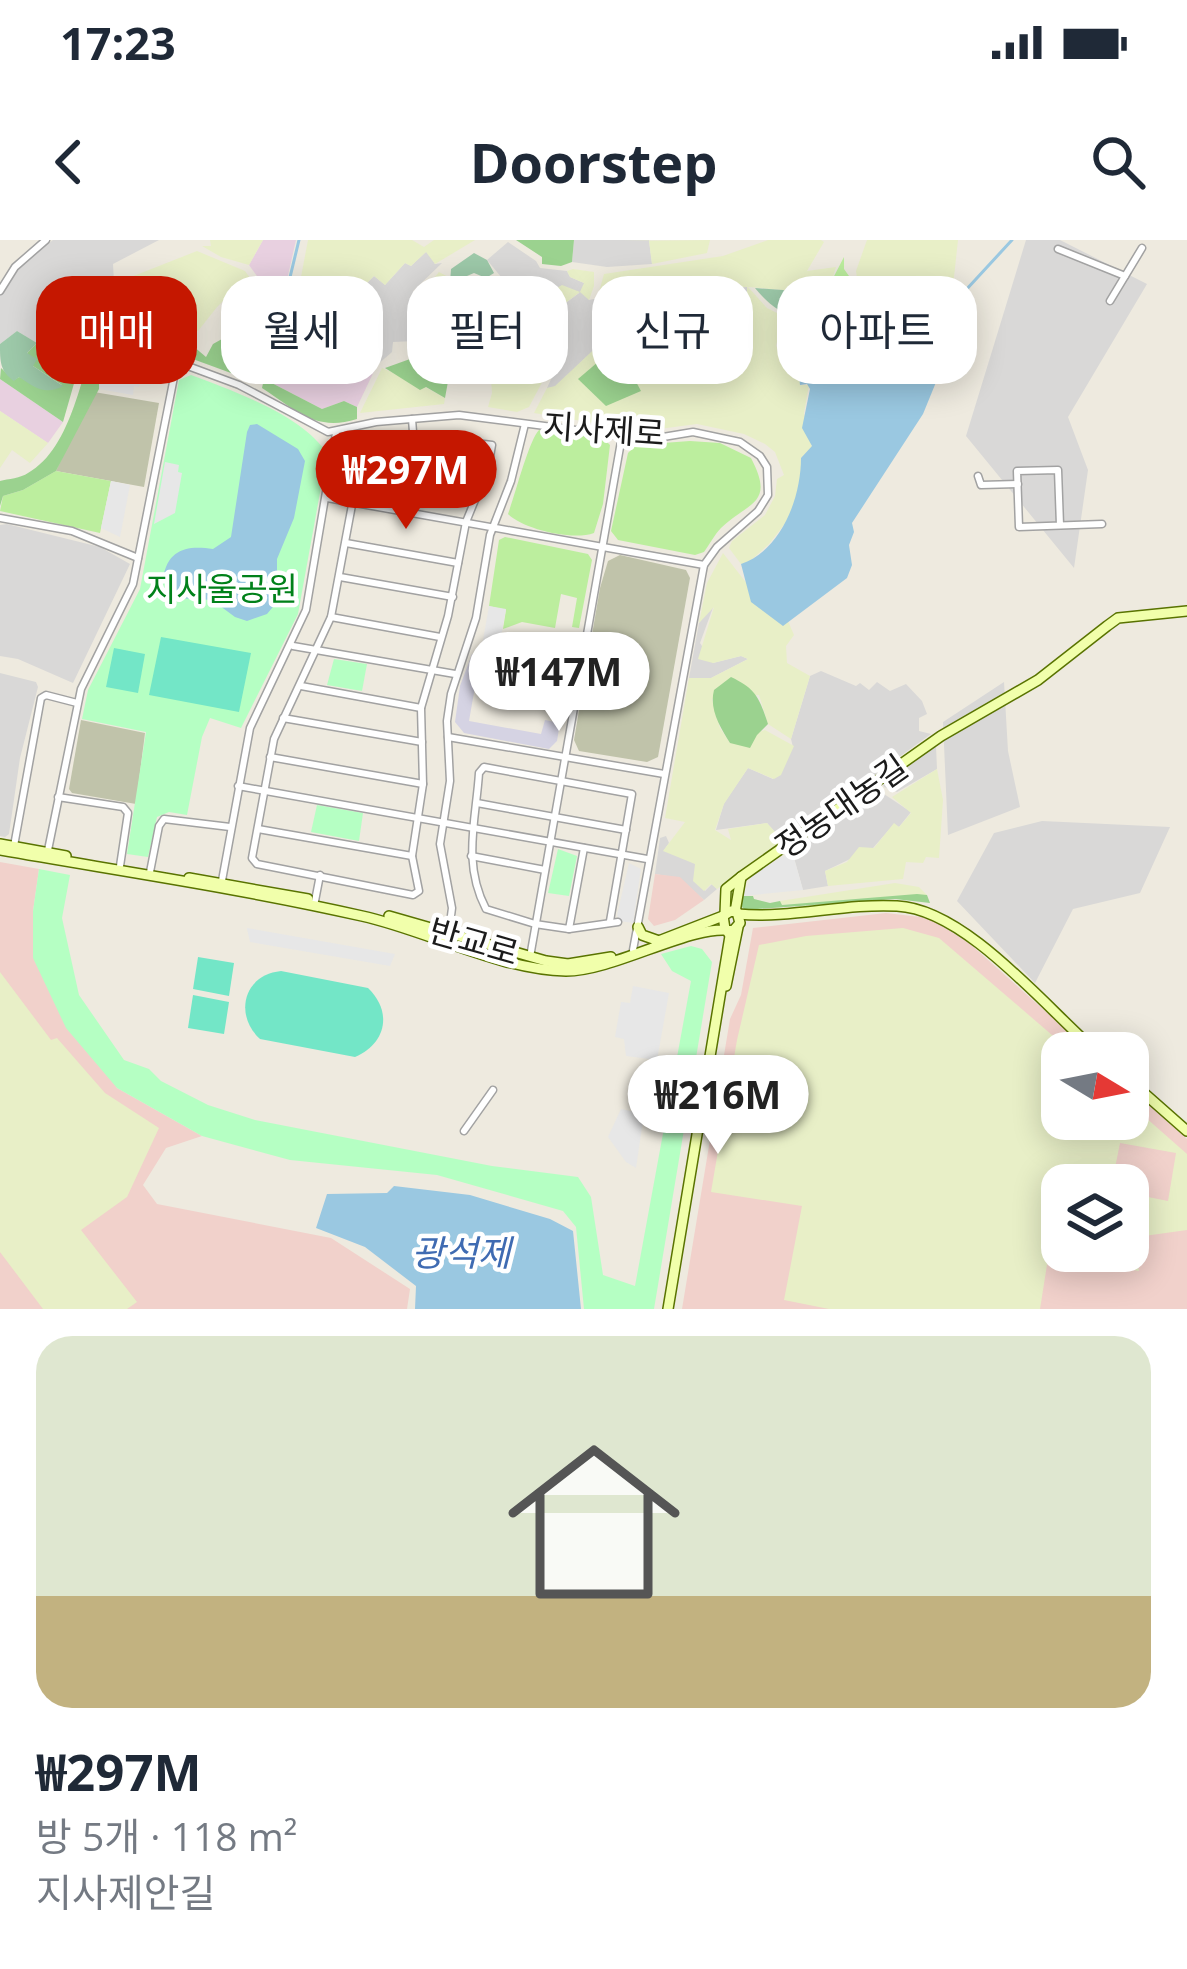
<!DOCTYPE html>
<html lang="ko">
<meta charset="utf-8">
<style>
body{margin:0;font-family:"Open Sans","Noto Sans KR",sans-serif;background:#f6f6f7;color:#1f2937;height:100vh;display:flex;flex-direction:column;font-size:45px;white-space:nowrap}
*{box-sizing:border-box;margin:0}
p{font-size:39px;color:#747a83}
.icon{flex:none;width:66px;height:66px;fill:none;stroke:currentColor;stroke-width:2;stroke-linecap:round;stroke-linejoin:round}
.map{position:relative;height:1069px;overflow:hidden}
.panel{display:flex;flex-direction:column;background:#fff;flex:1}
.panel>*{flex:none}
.hud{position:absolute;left:36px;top:36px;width:1116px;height:108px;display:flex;gap:24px}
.needle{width:78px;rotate:100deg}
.fabs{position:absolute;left:1041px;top:792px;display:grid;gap:24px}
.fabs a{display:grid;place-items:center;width:108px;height:108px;border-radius:24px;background:#fff;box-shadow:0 6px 30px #0003;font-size:60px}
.price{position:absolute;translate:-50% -102px;padding:0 27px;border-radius:42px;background:#fff;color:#222;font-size:39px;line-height:78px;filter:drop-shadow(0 3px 6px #0008)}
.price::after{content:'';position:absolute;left:50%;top:72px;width:36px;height:27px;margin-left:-18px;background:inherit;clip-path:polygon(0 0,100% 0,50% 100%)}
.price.selected{background:#c51700;color:#fff}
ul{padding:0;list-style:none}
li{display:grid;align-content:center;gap:24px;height:636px;padding:0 36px}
li span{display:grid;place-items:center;height:372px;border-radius:36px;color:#555}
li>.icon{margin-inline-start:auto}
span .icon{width:216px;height:216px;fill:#fffc;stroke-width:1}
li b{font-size:51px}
.tag{padding:0 42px;border-radius:36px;background:#fff;box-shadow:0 6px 30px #0003;font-size:42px;line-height:108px}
.tag.selected{background:#c51700;color:#fff}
.status{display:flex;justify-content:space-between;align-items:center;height:84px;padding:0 60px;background:#fff;direction:ltr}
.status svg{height:33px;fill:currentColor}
header{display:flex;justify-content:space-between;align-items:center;height:156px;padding:0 36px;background:#fff;font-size:54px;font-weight:700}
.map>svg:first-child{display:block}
</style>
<div class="status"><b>17:23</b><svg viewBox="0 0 49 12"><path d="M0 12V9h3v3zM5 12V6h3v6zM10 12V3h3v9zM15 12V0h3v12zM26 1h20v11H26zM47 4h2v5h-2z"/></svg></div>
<header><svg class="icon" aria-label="back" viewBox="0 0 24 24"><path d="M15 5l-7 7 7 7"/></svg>Doorstep<svg class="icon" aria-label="search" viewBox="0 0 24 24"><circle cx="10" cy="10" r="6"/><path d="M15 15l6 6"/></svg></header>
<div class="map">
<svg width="1187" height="1069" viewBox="0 0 1187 1069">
<rect width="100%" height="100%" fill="#eeeadf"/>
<g fill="#d9d8d7">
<polygon points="53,0 159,0 113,24 114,42 131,37 140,59 125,71 109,52 94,80 52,68 37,103 17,91 0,104 0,55 18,27"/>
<polygon points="574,0 649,0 652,24 607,27 572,22"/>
<polygon points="1026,0 1060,0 1147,44 1068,177 1088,230 1074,328 966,196"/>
<polygon points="508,2 536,21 540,28 567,31 570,37 584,43 589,60 631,51 748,47 747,54 720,61 709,93 646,90 604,100 555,147 547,148 561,118 527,92 579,53 528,58 522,43 507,44 487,20"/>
<polygon points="427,11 435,24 442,23 413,51 414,57 456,77 454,84 487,83 492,105 488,133 473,134 426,123 432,109 415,101 393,102 392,112 377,125 363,118 353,86 358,52 374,36 385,45 405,23 411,26"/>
<polygon points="7,284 100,307 130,324 73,443 18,419 0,416 0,285"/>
<polygon points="715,362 700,403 713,423 741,416 748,419 711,438 689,438 699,383"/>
<polygon points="821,431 856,446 860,443 869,450 877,442 890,451 906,444 922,461 927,474 919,478 919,491 931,494 877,533 878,550 911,572 899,587 894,584 873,608 825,631 828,646 803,650 792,611 767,583 716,590 724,563 748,528 773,539 793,507 791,499 810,436"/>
<polygon points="0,433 36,442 38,447 20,518 9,594 5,597 0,596"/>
<polygon points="1004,442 1008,511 1020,567 948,595 943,482"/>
<polygon points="936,506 937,529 897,552 884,547 882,542"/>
<polygon points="1042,581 1170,587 1140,653 1073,669 1035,743 957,661 994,593"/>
<polygon points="666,596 669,603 664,610 696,624 705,651 712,644 717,649 704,660 680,638 655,634 660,598"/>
</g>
<g fill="#f1d1cb" fill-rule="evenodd">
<polygon points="0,622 39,629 33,671 117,848 202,896 166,908 143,945 157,964 331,998 410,1049 407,1069 0,1069"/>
<polygon points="655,634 680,637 704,660 675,680 654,686 648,679"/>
<path d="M886,673L929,678L969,703L1092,813H1062V879H1128V845L1187,899V1069H682L730,779L741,755L753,688ZM1062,945H1128V1011H1062Z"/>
</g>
<g fill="#e8d0e0">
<polygon points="263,0 296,0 276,89 262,103 267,69 251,64 257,36 249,25"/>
<polygon points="301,43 357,60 353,85 370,93 363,118 377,125 357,167 344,161 322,169 264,139 261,127 279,102"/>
<polygon points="52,67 94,80 81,119 37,103"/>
<polygon points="0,139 63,182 48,203 0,171"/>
</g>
<g fill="#c0c3aa">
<polygon points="94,152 159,163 144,247 56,231"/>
<polygon points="620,315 686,330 690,338 658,517 647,522 579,511 574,500 600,348 608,321"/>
<polygon points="81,480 145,493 136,564 72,553 69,549"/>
</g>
<g fill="#e8efc7">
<polygon points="210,0 263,0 249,25 221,17 202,6 211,6"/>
<polygon points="308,0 412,0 424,7 434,0 475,0 435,24 426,12 411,26 405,23 385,45 374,36 358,52 336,43 301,37"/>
<polygon points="710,0 707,13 652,24 649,1 623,1"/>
<polygon points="768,0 821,0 824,2 807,31 836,27 832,40 809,59 783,50 748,47 767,68 783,76 776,106 781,113 795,111 801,145 809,145 804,173 812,207 801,218 801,247 794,272 769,304 748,323 741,324 729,308 732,301 765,275 775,256 777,239 784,235 775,212 765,204 744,194 697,184 659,189 651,186 647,192 534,173 547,148 555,146 604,100 646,90 709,93 720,61 747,53 747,47 631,51 597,59 604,34 723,16"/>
<polygon points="867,0 958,0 948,93 857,38 856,31"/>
<polygon points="197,11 245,31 250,38 235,55 230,54 217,67 198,91 153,79 145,97 117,89 102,78 113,56 125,71 140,59 131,37"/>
<polygon points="573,29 594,32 594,46 589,60 580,52 528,91 557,114 529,167 517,172 488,167 492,153 487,84 453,85 455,76 414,55 423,51 439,32 450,38 449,57 465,58 477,45 505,47 496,61 527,67 532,58 541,57 562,45 580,52 584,43 570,37 567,31"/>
<polygon points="382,128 409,140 420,149 425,147 445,158 444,164 360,173"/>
<polygon points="0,171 48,203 30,223 12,210 0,228"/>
<polygon points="723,313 748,345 788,381 794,395 786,406 787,423 810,436 791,499 768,484 759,455 712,459 720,488 730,503 765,490 794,506 781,535 774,539 748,528 724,564 715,590 731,600 728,589 767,583 784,602 717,649 711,644 704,651 693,641 695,624 663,611 685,582 665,578 689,438 711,438 748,419 741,416 713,423 698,419 714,367 699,383 707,343"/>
<polygon points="937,529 943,560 939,618 926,617 923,623 906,622 903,639 828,646 825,631 847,622 859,607 874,608 894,583 899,587 911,573 892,557"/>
<polygon points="895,643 919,647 927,655 781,665 780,661"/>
<polygon points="903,688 939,698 1073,813 1062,813 1062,879 1128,879 1128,862 1187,914 1187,990 1144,996 1135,1009 1139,1031 1110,1026 1113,1011 1128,1011 1128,953 1168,961 1176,913 1120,903 1113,938 1062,930 1040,1069 829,1069 784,1060 802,966 711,952 737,800 759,705 806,696"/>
<polygon points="0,732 51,800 57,798 105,853 159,888 127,957 81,990 137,1062 127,1069 43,1069 0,1012"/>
</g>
<g fill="#bcee9e">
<polygon points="844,17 844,29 849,36 840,38 838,61 800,83 790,108 785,111 781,104 789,74 800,77 817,65 809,59 832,40"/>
<path d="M539,190L604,199L610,205L603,264L594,293C572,301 523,289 508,274C515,255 529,200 539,190Z"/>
<path d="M690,201L720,203L751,218C775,264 750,261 721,288C715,294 709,305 704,312L695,315L618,300L611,291L628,213L636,205Z"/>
<polygon points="56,231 111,241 100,293 0,271 3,256 23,250"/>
<polygon points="505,297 588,314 592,320 579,388 572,387 577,358 561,354 555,388 522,382 503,389 506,370 489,366 499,300"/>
</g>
<g fill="#9bd28f">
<polygon points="516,0 574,0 572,22 561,26 542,24 542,17"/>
<path d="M100,85L169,114L165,118L144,110L101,113L95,141L99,143V149L56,231L23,250L3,256L0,266V241C8,239 21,238 28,233C73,208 82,129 100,85Z"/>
<polygon points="232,89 241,94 242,101 228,117 227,124 248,133 250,140 190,118 185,113 193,106 206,117 213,104 231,94"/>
<polygon points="37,103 81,119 63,182 0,139 1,128 14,140 19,137 62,145 33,126 27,113"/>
<polygon points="605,116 628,127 641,151 606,166 578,139"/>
<polygon points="410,119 449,136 445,158 426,147 420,150 385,128"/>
<path d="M264,139L322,169L344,161L357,167V179C315,192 296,170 262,148Z"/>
<path d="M731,437C756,449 759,457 768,484L757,495L750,508L730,503C720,487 709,469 714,450Z"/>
<polygon points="917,654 927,655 930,663 895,659 745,670 741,666 743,656 753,656 754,659 770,663 780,661 782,665"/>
</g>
<g fill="#9dc9a9">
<polygon points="474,13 487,20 494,33 486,38 474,33 460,39 466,58 455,62 449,57 451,29"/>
<path d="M755,48L783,50L817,64C798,90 770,67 755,48Z"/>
<path d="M17,91L37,103L27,113L37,119L33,126L63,146C45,156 34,147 19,137L14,141C0,131 0,122 0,104Z"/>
</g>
<g fill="#b5ffc3">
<path d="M191,135C231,150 305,176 327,214L298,374L241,488L210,478L202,497L187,575L169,572L157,577L148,617L127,614L146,492L82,479L88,450L140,349L179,140Z"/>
<polygon points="471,206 468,215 434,220 431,233 372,223 374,216 382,214"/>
<polygon points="334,419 367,424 362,451 327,445"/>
<polygon points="317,565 363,573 359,601 311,592"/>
<polygon points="558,609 577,616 569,656 548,653"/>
<polygon points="39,629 70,635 62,678 79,755 124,820 149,829 161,841 208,865 255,880 492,926 578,937 591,957 603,1035 635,1046 691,741 672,731 661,714 691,706 702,709 712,722 654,1069 584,1069 576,987 563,971 437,935 290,920 202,896 117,848 66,788 33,718 33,671"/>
</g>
<g fill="#73e6c7">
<polygon points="314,80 344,87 337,118 306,111"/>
<polygon points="161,397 251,413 239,472 149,455"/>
<polygon points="114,408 145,414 138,453 106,447"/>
<polygon points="198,717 234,723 229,756 193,749"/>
<path d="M281,731L368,748C393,772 386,804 355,817L260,799C234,775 243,735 281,731Z"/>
<polygon points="193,755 229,762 224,794 188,788"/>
</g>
<g fill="#e7e7e7">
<polygon points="330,57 343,61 341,87 314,80 307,110 333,117 332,124 288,113 281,102 287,86 292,87 296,73 327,74"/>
<polygon points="109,104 141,110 139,147 134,146 133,155 99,149 99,143 95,142 102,112 107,113"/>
<polygon points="165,222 179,225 178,232 182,233 175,273 154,284"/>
<polygon points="111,241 130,245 120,297 101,288"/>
<polygon points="489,366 506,369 494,436 477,434"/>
<polygon points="792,611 803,650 743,656 752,635"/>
<polygon points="629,623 641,629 633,683 619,681 617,675"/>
<polygon points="247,689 247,688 395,714 390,726 250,702"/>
<polygon points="633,746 669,753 657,820 626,816 624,799 615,797 621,762 630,763"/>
<polygon points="621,869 644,874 636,928 626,922 608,897"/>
</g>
<polygon fill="#d5d3e3" points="472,414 480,418 469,481 541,494 545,480 560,483 557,501 549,509 464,493 455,482 460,446"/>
<g fill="#9ac8e1">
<path d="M844,36L971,115L968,121L953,120L949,129L941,130L923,174L852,283L854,292L849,305L852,325L847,338L783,386L751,362L741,324C782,310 801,257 801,218L812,206L802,188L810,149L807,144L800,145L797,115L790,106L801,83L838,61L837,45Z"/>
<path d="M257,184L298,209L305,221L294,278L277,319V362L267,374L247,381L235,377L212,360L176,358L163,338C168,309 187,305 213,309L231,297L247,192L250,185Z"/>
<polygon points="394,946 470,955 550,979 573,991 581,1069 415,1069 416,1046 365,1007 316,988 327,954 387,953"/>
</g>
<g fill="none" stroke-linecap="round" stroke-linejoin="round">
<g stroke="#9ac8e1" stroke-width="3">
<polyline points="954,104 965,51 1012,0"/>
<polyline points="253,133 278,87 299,0"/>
</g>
<defs>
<g id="street">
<polyline points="1058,9 1125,36"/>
<polyline points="0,51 15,27 46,0"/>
<polyline points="1110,61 1142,8"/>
<polyline points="412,179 414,205"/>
<polygon points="460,201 492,205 488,228 466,282 448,376 421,468 423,544 412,616 419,651 413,655 257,624 252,618 274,499 331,377 361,217 372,210"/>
<polyline points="359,227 479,248"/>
<polyline points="978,236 981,245 1018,244"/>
<polyline points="327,258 704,325"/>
<polyline points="0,278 72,291 138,318"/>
<polyline points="1060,285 1058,230 1017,231 1019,287 1102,284"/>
<polyline points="346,303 458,323"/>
<polyline points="340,337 453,357"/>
<polyline points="331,377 440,397"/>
<polyline points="293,406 455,434"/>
<polyline points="301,446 421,468"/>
<polyline points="283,478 422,502"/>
<polyline points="448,497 664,534"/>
<polyline points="270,517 423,544"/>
<polyline points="238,546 647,619"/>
<polyline points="58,557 123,567 128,573 120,626"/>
<polyline points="477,563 626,590"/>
<polyline points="258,589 412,616"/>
<polyline points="14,606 41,458 46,455 77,463"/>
<path d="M584,608L569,689L535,684L486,669C462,623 476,580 479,533L484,527L632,554L610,681"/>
<polyline points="47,615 81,449 133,344 177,122 239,145 328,192 376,182 459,175 622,196 651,199 693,192 740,202 760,216 767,227 768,255 758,271 717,307 704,325 633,710"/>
<polyline points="471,616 545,630"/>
<polyline points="150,632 159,586 164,579 230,587"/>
<polyline points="221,646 250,488 306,370 336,193"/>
<polyline points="315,661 320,635"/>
<polyline points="569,689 618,682"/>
<polyline points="449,691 452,668 440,604 450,541 447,481 451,454 476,378 490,295 511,241 525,184"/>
<polyline points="530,717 622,196"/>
<polyline points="464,891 493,850"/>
</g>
<g id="secondary">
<polyline points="0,604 66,616"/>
<path d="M0,610C120,631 243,649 362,676C426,690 500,730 566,731C615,731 695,682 733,691L740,683L737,672L731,671L723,676L725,689"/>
<polyline points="189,638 308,659"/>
<polyline points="735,672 741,637"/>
<polyline points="725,674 726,649 741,637 941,496 1038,440 1107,386 1118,378 1187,371"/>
<path d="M738,674C791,679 844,663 897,666C966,669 1047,769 1098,813"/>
<polyline points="389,676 546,721 568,724 611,717"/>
<polyline points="638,687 642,695 659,701"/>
<polyline points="656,702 723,676"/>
<polyline points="726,746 738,687"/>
<polyline points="1128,839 1187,891"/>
<polyline points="668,1069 730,696 727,690"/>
</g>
</defs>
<use href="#street" stroke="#a2a2a2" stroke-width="9"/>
<use href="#secondary" stroke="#597300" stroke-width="12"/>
<use href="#street" stroke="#fff" stroke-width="6"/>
<use href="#secondary" stroke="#f1ffab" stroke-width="9"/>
</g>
<g text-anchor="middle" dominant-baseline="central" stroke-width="9" stroke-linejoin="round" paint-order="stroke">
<g font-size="33" fill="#1b1b1b" stroke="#fff">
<text transform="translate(604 189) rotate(4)">지사제로</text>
<text transform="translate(841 566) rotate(-35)">정농대농길</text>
<text transform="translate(474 701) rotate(16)">반교로</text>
</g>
<g font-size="33" fill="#01811a" stroke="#fff">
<text x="222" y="348">지사울공원</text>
</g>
<g font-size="36" font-style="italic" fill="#3f6bb2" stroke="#fff">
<text x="461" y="1012">광석제</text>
</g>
</g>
</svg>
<div class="fabs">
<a><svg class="needle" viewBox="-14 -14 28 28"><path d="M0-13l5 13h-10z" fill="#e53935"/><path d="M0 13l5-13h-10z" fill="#747a83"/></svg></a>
<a><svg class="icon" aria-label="layers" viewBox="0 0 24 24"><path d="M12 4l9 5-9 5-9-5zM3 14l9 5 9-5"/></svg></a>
</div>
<b class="price selected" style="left:406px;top:292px">₩297M</b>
<b class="price" style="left:559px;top:494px">₩147M</b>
<b class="price" style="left:718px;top:917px">₩216M</b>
<div class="hud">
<a class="tag selected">매매</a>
<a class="tag">월세</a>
<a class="tag">필터</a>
<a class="tag">신규</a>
<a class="tag">아파트</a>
</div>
</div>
<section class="panel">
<ul>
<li><span style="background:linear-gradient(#dfe7d0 70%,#c2b280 0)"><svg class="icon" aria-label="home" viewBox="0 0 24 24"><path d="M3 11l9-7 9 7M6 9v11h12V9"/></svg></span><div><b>₩297M</b><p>방 5개 · 118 m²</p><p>지사제안길</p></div></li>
</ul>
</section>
